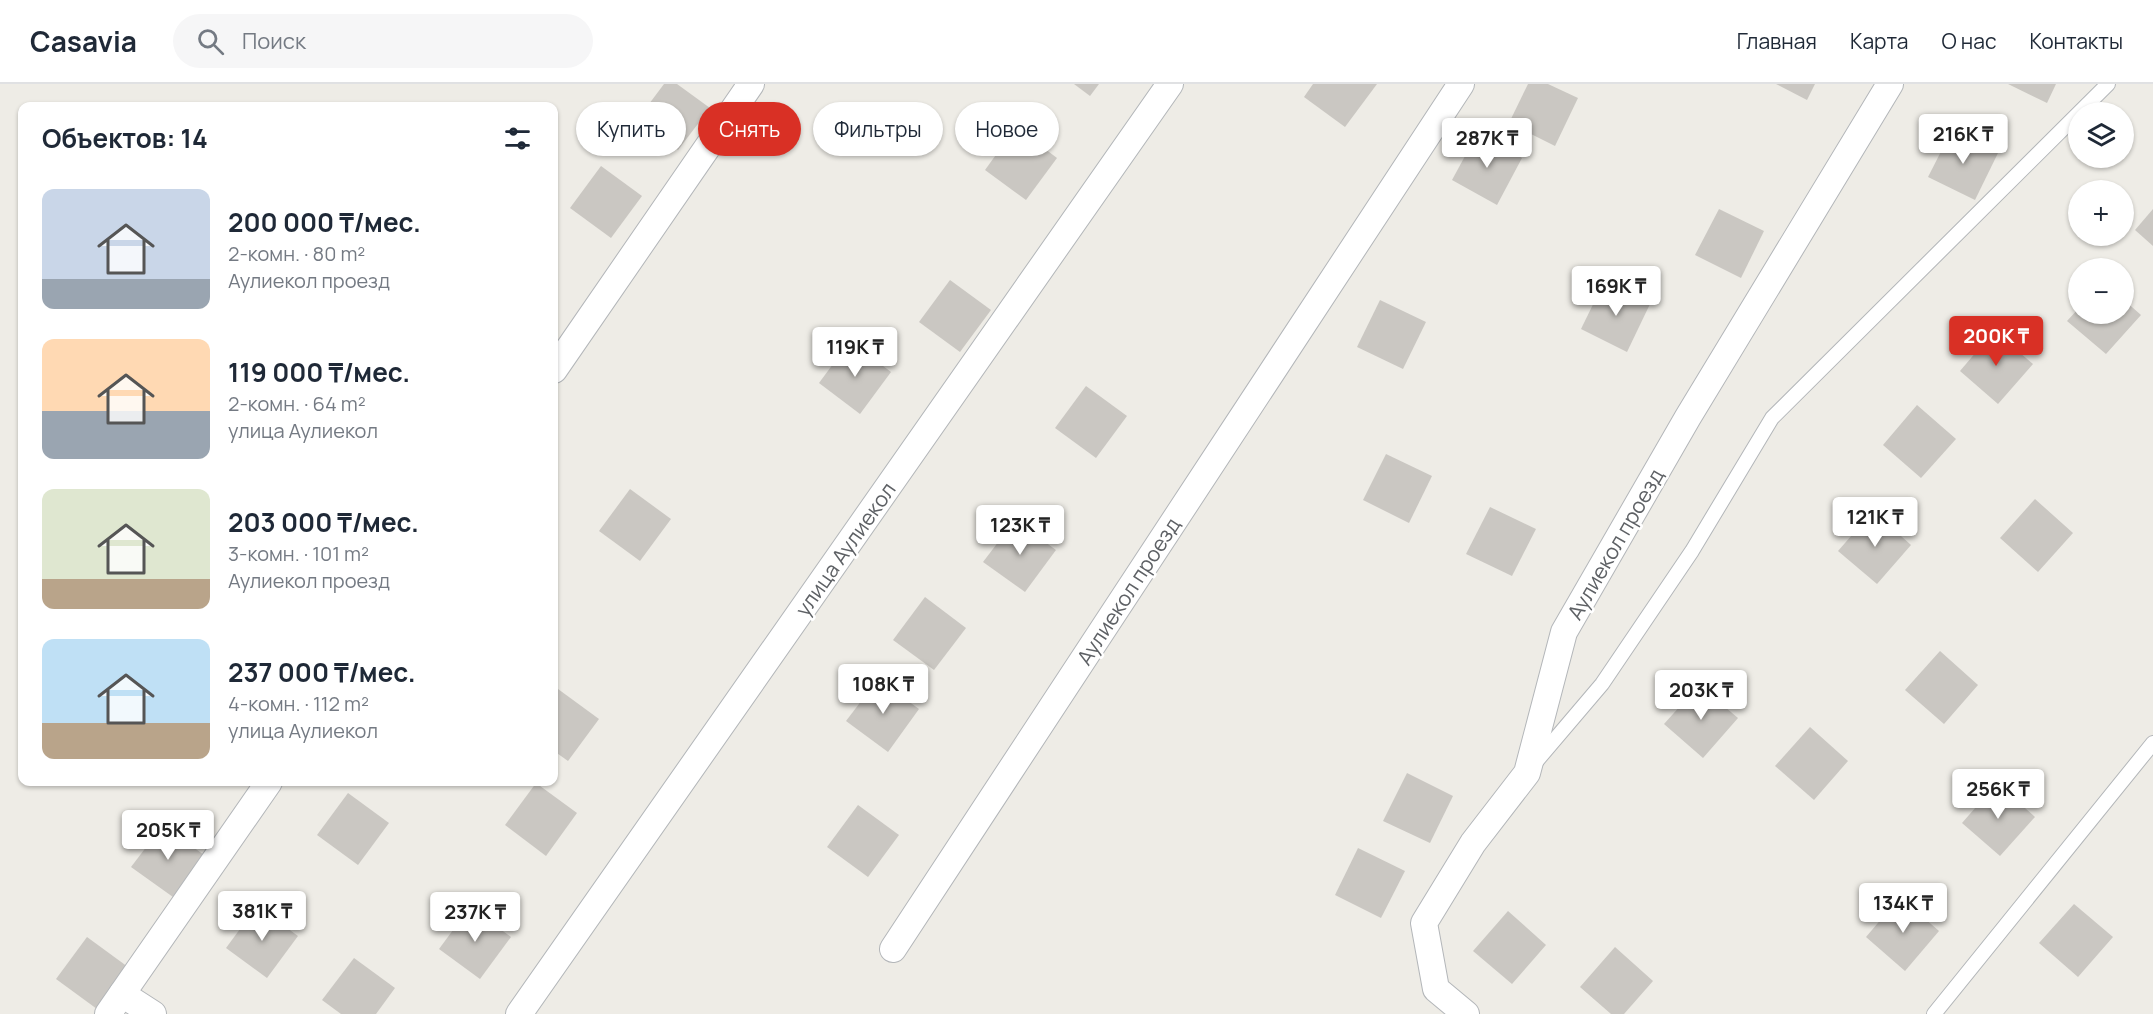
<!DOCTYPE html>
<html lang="ru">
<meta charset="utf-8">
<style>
body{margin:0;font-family:Manrope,sans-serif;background:#f6f6f7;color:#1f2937;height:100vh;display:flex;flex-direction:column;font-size:22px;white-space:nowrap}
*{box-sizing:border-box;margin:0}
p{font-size:20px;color:#747a83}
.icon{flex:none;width:33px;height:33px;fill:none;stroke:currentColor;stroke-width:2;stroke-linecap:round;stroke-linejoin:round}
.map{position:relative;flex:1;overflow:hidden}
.details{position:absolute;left:18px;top:18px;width:540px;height:684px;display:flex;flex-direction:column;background:#fff;border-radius:12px;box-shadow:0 2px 4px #0004}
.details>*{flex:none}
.hud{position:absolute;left:576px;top:18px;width:570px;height:54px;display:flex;gap:12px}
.controls{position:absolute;left:2068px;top:18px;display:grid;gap:12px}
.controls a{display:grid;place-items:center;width:66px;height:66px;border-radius:50%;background:#fff;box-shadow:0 2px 4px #0004;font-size:30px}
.price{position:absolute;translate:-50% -51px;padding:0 14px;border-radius:6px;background:#fff;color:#222;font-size:20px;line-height:39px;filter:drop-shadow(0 2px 3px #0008)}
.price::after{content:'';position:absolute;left:50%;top:36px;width:18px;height:14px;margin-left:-9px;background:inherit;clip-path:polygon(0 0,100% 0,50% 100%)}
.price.on{background:#d93025;color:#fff}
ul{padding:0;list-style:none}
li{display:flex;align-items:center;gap:18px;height:150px;padding:0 24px}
li span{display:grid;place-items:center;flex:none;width:168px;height:120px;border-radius:12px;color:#555}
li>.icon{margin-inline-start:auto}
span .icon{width:72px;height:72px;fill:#fffc;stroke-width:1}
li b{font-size:26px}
h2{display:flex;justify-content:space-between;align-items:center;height:72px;padding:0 24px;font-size:26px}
.pill{padding:0 21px;border-radius:27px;background:#fff;box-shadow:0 2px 4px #0004;font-size:21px;line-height:54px}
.pill.on{background:#d93025;color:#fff}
header{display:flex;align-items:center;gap:36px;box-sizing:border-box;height:84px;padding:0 30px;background:#fff;border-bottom:2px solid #e0e1e3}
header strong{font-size:28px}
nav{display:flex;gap:33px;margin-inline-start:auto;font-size:21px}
.search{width:420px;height:54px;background:#f6f6f7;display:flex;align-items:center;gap:15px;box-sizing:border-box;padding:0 21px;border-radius:33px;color:#747a83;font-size:22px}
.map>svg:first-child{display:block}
</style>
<header>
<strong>Casavia</strong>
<div class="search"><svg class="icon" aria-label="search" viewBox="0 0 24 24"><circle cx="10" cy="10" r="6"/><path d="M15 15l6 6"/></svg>Поиск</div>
<nav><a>Главная</a><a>Карта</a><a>О нас</a><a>Контакты</a></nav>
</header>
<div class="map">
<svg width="2153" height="930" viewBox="0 0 2153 930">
<rect width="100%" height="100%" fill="#eeece6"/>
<g fill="#cac7c2">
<polygon points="664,0 677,0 710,24 678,66 637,36"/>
<polygon points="1074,0 1099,0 1090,12"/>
<polygon points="1313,0 1377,0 1345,43 1304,13"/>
<polygon points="1528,0 1548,0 1578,14 1555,62 1509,39"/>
<polygon points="1776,0 1815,0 1807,16"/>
<polygon points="2008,0 2056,0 2047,19"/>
<polygon points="1016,43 1057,74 1026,116 985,86"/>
<polygon points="1952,46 1998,69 1975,116 1928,93"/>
<polygon points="1477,50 1522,74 1497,121 1452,96"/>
<polygon points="601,82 642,112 611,154 570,124"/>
<polygon points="1719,125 1764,147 1741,194 1695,171"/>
<polygon points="2153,125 2153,162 2135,146"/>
<polygon points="950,196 991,226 960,268 919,238"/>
<polygon points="1604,198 1650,220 1627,268 1581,245"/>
<polygon points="1380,216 1426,238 1403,285 1357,263"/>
<polygon points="2124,216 2141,231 2106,270 2067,237 2079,224 2079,230 2124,230"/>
<polygon points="1994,247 2033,280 1998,320 1960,287"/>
<polygon points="850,257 891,288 860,330 819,299"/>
<polygon points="1086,302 1127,332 1096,374 1055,344"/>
<polygon points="1917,321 1956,355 1921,394 1883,361"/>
<polygon points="1386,370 1432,392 1409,439 1363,416"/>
<polygon points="630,405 671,435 640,477 599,447"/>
<polygon points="2035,415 2073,449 2038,488 2000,454"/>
<polygon points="1490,423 1536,445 1512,492 1466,470"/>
<polygon points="1873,427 1911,461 1877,500 1838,467"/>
<polygon points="1015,436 1056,466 1025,508 983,478"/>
<polygon points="925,513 966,544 934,586 893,556"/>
<polygon points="1940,567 1978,601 1944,640 1905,606"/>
<polygon points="878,595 919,625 888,668 846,637"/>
<polygon points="1699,601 1738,634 1703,674 1664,640"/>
<polygon points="558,605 599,635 568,677 554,667 554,610"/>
<polygon points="1810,643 1848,677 1814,716 1775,682"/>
<polygon points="1407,689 1453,712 1430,759 1383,737"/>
<polygon points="536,699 577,729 546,772 505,741"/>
<polygon points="1997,699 2035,733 2000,772 1962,739"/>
<polygon points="348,709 389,739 358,781 317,751"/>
<polygon points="858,721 899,751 868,793 827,763"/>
<polygon points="163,741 204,771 173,813 131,783"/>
<polygon points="1358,764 1405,787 1381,834 1335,811"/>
<polygon points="1900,813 1939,847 1905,887 1866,853"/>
<polygon points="2074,820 2113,853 2078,893 2039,859"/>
<polygon points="257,822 298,852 267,894 226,864"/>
<polygon points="470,823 511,853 480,895 439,865"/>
<polygon points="1508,827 1546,861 1512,900 1473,867"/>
<polygon points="87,853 128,883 97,925 56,895"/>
<polygon points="1615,863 1653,897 1624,930 1611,930 1580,903"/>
<polygon points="354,874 395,904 376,930 341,930 322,916"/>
</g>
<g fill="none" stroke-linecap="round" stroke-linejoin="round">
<defs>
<g id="service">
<polyline points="1534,680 1602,600 1692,467 1772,334 2108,0"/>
<polyline points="1934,930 2153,659"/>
</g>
<g id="minor">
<polyline points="554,286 751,0"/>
<polyline points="893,865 1461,0"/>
<polyline points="122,910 153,930"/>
<polyline points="108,930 269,698"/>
<polyline points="519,930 1170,0"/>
<polyline points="1466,930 1436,905 1424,839 1473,759 1527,689 1564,548 1688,333 1890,0"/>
</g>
</defs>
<use href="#service" stroke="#b3b6b9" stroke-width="16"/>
<use href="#minor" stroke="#b3b6b9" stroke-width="28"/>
<use href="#service" stroke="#fff" stroke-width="14"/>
<use href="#minor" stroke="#fff" stroke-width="26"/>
</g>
<g text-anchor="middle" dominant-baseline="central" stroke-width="5" stroke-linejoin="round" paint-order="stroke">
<g font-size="21" fill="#5e6165" stroke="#fff">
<text transform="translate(1615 460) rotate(-60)">Аулиекол проезд</text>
<text transform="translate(845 465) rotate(-55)">улица Аулиекол</text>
<text transform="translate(1128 507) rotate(-57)">Аулиекол проезд</text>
</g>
</g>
</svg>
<div class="controls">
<a><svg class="icon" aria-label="layers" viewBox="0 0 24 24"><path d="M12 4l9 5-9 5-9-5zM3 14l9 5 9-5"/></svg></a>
<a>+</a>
<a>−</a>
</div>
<b class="price" style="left:1963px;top:81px">216K ₸</b>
<b class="price" style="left:1487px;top:85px">287K ₸</b>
<b class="price" style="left:1616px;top:233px">169K ₸</b>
<b class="price on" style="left:1996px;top:283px">200K ₸</b>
<b class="price" style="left:855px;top:294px">119K ₸</b>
<b class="price" style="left:1875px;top:464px">121K ₸</b>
<b class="price" style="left:1020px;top:472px">123K ₸</b>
<b class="price" style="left:883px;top:631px">108K ₸</b>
<b class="price" style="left:1701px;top:637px">203K ₸</b>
<b class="price" style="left:1998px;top:736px">256K ₸</b>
<b class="price" style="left:168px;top:777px">205K ₸</b>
<b class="price" style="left:1903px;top:850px">134K ₸</b>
<b class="price" style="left:262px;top:858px">381K ₸</b>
<b class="price" style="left:475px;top:859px">237K ₸</b>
<div class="hud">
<a class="pill">Купить</a>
<a class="pill on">Снять</a>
<a class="pill">Фильтры</a>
<a class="pill">Новое</a>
</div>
<section class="details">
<h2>Объектов: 14<svg class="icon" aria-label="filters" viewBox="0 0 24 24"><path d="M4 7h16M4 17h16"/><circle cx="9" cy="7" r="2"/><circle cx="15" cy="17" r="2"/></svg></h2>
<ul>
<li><span style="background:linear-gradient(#c9d6e8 75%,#9aa5b1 0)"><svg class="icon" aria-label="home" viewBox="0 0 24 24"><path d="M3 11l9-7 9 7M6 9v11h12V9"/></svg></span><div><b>200 000 ₸/мес.</b><p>2-комн. · 80 m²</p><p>Аулиекол проезд</p></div></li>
<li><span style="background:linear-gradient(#ffd9b3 60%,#9aa5b1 0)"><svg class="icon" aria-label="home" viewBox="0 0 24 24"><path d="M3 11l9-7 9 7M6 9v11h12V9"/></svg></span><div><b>119 000 ₸/мес.</b><p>2-комн. · 64 m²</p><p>улица Аулиекол</p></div></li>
<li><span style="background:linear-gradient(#dfe7d0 75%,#b9a48a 0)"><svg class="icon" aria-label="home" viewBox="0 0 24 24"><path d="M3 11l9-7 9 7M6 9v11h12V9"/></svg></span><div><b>203 000 ₸/мес.</b><p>3-комн. · 101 m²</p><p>Аулиекол проезд</p></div></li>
<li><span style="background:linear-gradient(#bfe0f5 70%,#b9a48a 0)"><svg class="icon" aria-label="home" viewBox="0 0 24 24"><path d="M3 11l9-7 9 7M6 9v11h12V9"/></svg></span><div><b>237 000 ₸/мес.</b><p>4-комн. · 112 m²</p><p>улица Аулиекол</p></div></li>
</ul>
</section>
</div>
